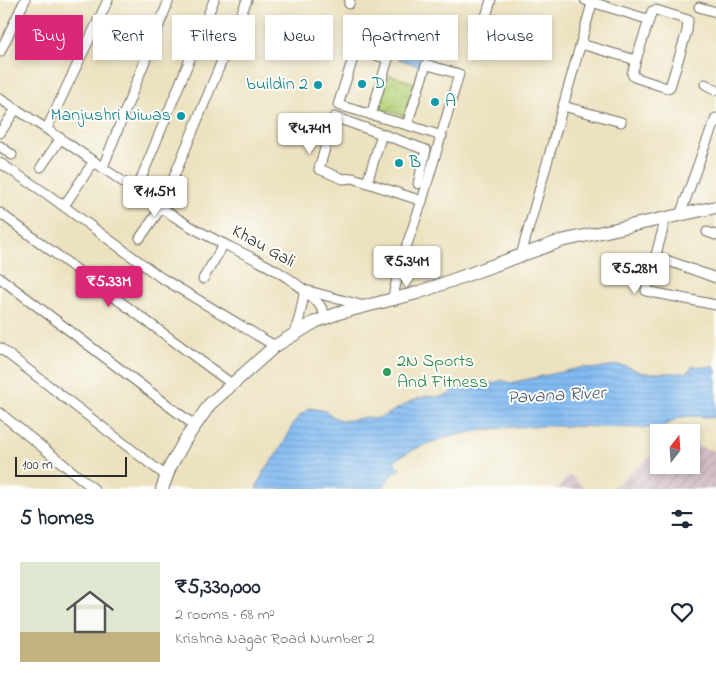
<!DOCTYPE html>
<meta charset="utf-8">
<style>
body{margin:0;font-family:"Indie Flower",sans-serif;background:#f6f6f7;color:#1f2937;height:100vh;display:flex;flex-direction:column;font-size:19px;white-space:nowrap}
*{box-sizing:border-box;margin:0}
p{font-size:16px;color:#747a83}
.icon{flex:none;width:28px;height:28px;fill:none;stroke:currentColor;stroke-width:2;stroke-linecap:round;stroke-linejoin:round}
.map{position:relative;height:489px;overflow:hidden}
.panel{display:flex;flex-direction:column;background:#fff;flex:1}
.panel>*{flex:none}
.top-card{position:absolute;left:15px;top:15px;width:686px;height:45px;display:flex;gap:10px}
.needle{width:32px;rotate:17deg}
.buttons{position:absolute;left:650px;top:424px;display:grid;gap:10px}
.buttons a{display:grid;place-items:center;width:50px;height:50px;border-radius:0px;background:#fff;box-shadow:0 2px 8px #0003;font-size:25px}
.scale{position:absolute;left:15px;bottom:12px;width:112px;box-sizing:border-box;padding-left:5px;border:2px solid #2b2b2b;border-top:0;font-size:14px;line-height:18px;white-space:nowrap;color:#2b2b2b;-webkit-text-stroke:4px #fdfcf7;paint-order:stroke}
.price{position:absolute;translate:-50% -42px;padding:0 11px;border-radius:5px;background:#fff;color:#222;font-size:16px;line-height:32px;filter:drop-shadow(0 1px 2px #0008)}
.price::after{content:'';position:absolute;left:50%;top:30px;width:15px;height:11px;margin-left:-8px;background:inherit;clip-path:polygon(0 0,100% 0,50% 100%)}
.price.on{background:#db2777;color:#fff}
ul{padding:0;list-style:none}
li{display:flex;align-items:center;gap:15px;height:125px;padding:0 20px}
li span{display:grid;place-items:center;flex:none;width:140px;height:100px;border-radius:0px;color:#555}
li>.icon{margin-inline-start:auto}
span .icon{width:60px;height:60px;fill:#fffc;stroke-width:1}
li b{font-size:21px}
h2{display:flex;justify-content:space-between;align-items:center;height:60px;padding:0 20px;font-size:21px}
.tag{padding:0 18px;border-radius:0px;background:#fff;box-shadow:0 2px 8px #0003;font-size:18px;line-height:45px}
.tag.on{background:#db2777;color:#fff}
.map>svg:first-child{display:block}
</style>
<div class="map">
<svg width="716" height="489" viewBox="0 0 716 489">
<defs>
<pattern id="industrial-furrows" width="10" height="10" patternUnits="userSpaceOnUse" patternTransform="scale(1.25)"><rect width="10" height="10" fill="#d2bdc6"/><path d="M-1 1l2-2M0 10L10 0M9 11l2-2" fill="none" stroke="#b4a3aa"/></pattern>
<pattern id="park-crowns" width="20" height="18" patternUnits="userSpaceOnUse" patternTransform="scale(1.25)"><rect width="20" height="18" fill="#b5d178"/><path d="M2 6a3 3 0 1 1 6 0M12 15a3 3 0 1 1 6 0" fill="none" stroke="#9cb468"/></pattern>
<pattern id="water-rules" width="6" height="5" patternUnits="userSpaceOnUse" patternTransform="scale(1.25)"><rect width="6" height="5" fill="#82bbf3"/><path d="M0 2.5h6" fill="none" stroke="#6b98c5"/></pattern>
</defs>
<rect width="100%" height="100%" fill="#fdfcf7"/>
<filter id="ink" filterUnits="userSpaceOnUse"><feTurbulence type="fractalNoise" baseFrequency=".02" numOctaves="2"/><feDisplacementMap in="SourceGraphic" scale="10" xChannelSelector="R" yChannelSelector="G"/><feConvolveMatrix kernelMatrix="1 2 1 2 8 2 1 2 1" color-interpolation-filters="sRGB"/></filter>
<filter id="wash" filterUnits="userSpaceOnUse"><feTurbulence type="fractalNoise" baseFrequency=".0096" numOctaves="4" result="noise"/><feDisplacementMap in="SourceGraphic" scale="20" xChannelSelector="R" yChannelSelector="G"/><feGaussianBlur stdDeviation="1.12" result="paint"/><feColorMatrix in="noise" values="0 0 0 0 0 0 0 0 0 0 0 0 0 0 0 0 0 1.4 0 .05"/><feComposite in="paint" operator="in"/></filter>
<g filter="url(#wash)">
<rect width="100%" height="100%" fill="#ece2c0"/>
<g fill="url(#industrial-furrows)">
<polygon points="691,445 716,451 716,489 611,489 659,449 659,465 691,465"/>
<polygon points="570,475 585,489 556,489"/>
</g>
<polygon fill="url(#park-crowns)" stroke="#707e52" points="389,75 415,83 404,116 379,108"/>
<g fill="url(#water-rules)" stroke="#56738f">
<polygon points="402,49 424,56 420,66 398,59"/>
<path d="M617,365L626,366L643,373H687L693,366L714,367L716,369V418C706,417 691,415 682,417C672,420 664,428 653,428C571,428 468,414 395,460V465L401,468L390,476L383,489H256C261,474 271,462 280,449C292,431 289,421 310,408L326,411L333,417L343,421L367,417L375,419L386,415L411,401L426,396L439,397L447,395L456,389L491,384L502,380L510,383L584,367L591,369Z"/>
</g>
</g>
<g filter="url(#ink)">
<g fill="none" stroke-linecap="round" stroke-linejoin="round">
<defs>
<g id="street">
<polyline points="585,0 647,19"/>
<polyline points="349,4 350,0"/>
<polyline points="699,7 716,12"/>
<polyline points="481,33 491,0"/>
<polyline points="581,44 636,60 632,74 634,77 667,88 670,87 687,31 688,20 656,10 652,11 636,60"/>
<polyline points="0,52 25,0"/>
<polyline points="705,84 716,90"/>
<path d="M0,99C62,137 119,181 180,220C224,249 280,263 317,302C321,306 324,312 327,318"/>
<polyline points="563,106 621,122"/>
<polyline points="371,115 388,59 356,49 338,105 407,125 426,65 428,65 459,74 422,201"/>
<polyline points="407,125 442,136"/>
<polyline points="47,128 108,0"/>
<polyline points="0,133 16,109"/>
<polyline points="382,134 426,150 418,184"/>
<polyline points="0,146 12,155"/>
<polyline points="0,163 47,194 160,277 275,346"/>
<polyline points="41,167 61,138"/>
<polyline points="103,167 169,0"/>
<polyline points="367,183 382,134 334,117 319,169 343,179 353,178 422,201 404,253"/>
<polyline points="136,191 214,0"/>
<polyline points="64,206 94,161"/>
<polyline points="0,213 232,384"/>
<polyline points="680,215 704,148 716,118"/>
<polyline points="666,218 646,291 716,305"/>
<polyline points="707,232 716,235"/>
<polyline points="140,238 161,208 247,0"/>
<path d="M404,253C406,259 404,263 402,269L399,271L397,268L400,257Z"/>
<polyline points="521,255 593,0"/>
<polyline points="655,256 716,278"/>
<polyline points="0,278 194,425"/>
<polyline points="203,279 224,244"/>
<polyline points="392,300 399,271"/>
<polyline points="294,334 299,319 305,290 364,306"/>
<polyline points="0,348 166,476"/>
<polyline points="0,413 94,489"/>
</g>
<polyline id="secondary" points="162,489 170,467 185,440 210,404 275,346 315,322 339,313 417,293 561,241 716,207"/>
</defs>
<use href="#street" stroke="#6f6b5f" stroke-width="11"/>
<use href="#secondary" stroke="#6f6b5f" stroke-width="14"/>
<use href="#street" stroke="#fff" stroke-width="9"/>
<use href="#secondary" stroke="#fff" stroke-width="12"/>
</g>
</g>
<g fill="#0f9aa8" stroke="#fdfcf7" stroke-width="2">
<circle cx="362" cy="84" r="5"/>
<circle cx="318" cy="85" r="5"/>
<circle cx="435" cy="102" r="5"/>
<circle cx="181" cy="116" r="5"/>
<circle cx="399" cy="163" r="5"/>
</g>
<circle fill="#2e9e5b" stroke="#fdfcf7" stroke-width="2" cx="387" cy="372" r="5"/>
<g text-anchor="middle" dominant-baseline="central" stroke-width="4" stroke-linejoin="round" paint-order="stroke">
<g font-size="18" fill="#0d838f" stroke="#fdfcf7" text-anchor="start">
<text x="372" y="84">D</text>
<text x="308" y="85" text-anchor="end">buildin 2</text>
<text x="445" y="102">A</text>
<text x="171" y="116" text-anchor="end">Manjushri Niwas</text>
<text x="409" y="163">B</text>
</g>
<g font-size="18" fill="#2b2b2b" stroke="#fdfcf7">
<text transform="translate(263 247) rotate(29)">Khau Gali</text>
</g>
<g font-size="18" fill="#27864d" stroke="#fdfcf7" text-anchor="start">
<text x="397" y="362">2N Sports<tspan x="397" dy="21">And Fitness</tspan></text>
</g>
<g font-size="19" font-style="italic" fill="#495d71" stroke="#fdfcf7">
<text transform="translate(556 396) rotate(-3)">Pavana River</text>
</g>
</g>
</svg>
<div class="buttons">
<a><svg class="needle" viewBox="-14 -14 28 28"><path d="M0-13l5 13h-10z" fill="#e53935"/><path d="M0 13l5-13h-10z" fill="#747a83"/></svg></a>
</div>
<div class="scale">100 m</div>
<b class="price" style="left:310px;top:155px">₹4.74M</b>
<b class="price" style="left:155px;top:218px">₹11.5M</b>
<b class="price" style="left:407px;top:288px">₹5.34M</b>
<b class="price" style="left:635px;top:295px">₹5.28M</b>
<b class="price on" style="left:109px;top:308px">₹5.33M</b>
<div class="top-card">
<a class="tag on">Buy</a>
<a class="tag">Rent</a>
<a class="tag">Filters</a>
<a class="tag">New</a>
<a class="tag">Apartment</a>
<a class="tag">House</a>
</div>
</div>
<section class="panel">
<h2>5 homes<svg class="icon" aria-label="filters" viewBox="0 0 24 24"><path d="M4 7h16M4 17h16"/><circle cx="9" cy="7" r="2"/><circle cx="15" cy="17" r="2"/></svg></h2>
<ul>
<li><span style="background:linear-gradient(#dfe7d0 70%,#c2b280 0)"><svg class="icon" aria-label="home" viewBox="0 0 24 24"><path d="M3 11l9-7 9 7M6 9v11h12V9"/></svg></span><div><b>₹5,330,000</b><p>2 rooms · 68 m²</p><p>Krishna Nagar Road Number 2</p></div><svg class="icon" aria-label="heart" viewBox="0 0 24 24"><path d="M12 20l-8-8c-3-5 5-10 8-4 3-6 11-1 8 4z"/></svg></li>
</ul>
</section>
